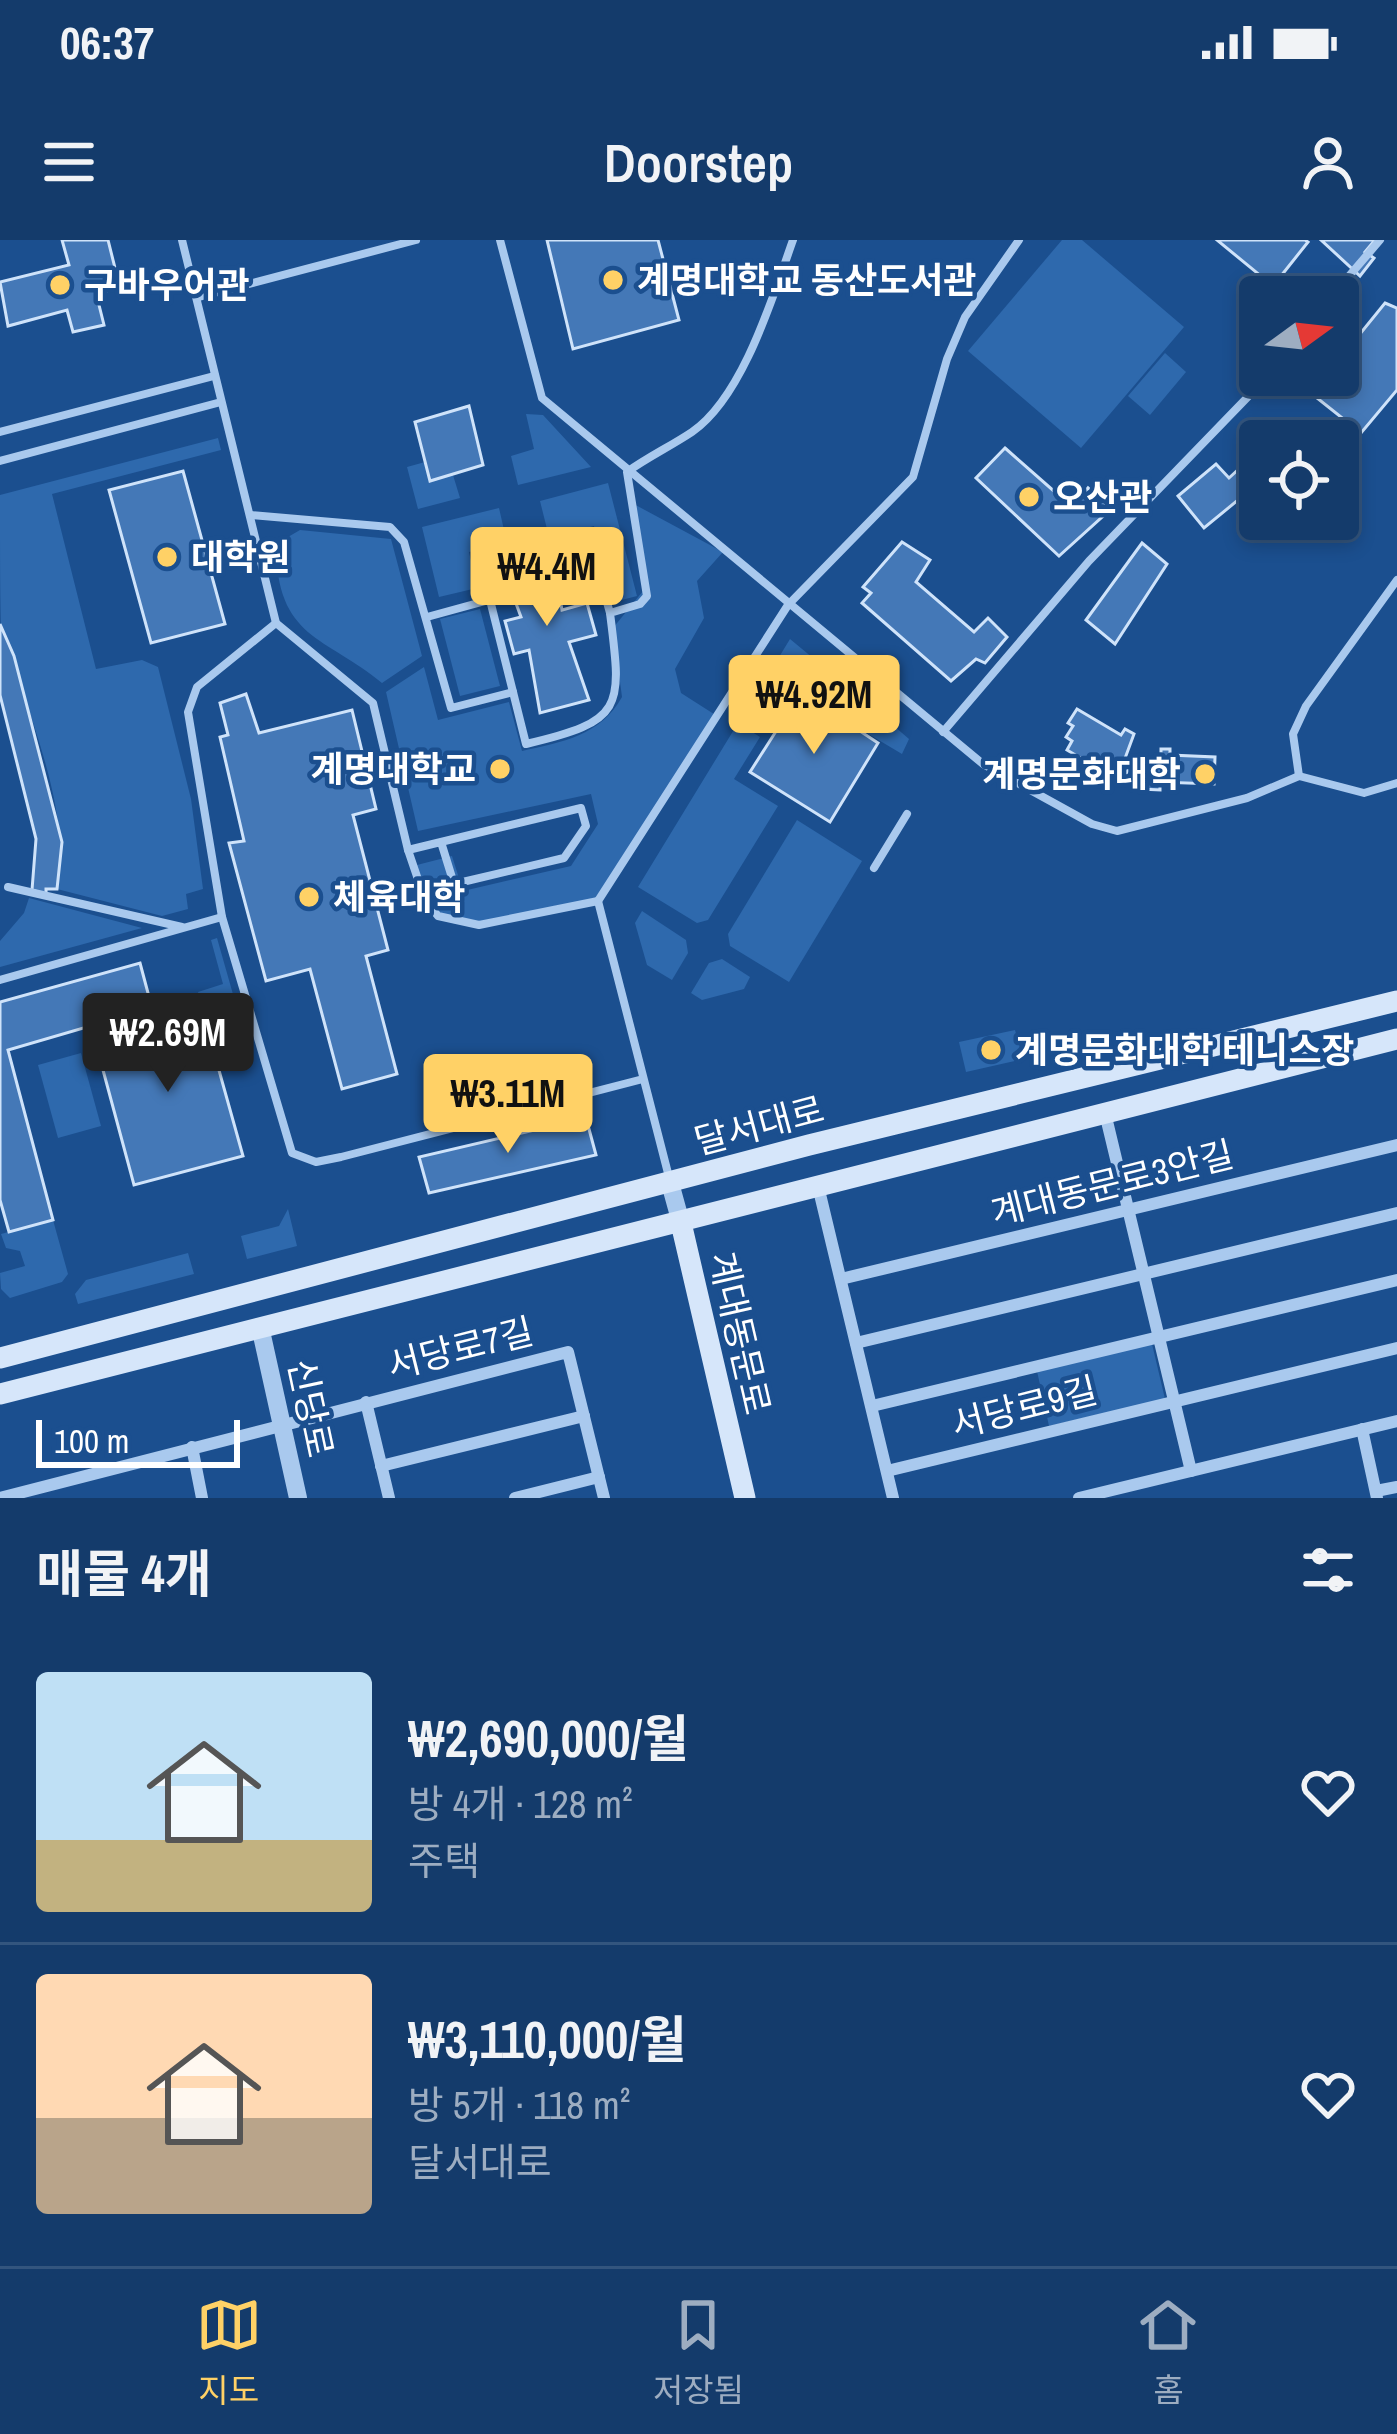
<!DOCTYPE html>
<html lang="ko">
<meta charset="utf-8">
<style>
body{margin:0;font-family:"Archivo Narrow","Noto Sans KR",sans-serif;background:#214673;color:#f1f3f6;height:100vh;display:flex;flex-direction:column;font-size:45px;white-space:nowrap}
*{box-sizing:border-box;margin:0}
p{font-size:39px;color:#9dadc1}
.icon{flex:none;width:66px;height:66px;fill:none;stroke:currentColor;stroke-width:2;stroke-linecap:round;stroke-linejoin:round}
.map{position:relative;height:1258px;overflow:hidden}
.side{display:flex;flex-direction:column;background:#143b6b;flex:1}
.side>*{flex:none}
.needle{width:78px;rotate:75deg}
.controls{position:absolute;left:1239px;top:36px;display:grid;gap:24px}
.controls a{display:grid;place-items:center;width:120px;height:120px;border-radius:12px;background:#143b6b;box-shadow:0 6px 18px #0003,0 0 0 3px #33557e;font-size:60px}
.scale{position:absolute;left:36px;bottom:30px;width:204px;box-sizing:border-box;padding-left:12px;border:6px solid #fff;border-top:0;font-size:33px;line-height:42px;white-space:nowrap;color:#fff;-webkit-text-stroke:9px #1b4f8f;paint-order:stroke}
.price{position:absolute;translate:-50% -102px;padding:0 27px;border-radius:12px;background:#ffd166;color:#111;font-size:39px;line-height:78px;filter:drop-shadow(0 3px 6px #0008)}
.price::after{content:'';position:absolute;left:50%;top:72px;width:36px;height:27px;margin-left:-18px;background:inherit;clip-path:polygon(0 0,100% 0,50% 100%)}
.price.current{background:#222;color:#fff}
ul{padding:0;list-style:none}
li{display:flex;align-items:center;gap:36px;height:300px;padding:0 36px}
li+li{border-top:3px solid #33557e}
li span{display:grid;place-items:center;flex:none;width:336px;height:240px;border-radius:12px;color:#555}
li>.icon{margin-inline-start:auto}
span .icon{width:144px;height:144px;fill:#fffc;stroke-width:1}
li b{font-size:51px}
h2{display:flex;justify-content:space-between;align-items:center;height:144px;padding:0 36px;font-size:51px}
.status{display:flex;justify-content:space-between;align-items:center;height:84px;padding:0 60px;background:#143b6b;direction:ltr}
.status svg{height:33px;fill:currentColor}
header{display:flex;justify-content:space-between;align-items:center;height:156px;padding:0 36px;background:#143b6b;font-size:54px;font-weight:600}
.menu{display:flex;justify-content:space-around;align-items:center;height:168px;border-top:3px solid #33557e;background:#143b6b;font-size:33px;color:#9dadc1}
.menu a{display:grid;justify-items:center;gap:6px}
.menu .current{color:#ffd166}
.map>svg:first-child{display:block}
</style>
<div class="status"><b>06:37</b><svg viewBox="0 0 49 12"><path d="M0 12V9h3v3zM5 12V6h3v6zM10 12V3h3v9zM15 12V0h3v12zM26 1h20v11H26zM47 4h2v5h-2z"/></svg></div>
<header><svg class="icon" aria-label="menu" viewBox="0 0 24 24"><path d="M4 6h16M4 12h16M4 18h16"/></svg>Doorstep<svg class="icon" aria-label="person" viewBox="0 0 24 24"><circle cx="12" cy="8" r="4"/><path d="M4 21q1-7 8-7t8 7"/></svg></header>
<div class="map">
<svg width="1397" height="1258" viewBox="0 0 1397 1258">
<rect width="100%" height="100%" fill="#1b4f8f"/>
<g fill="#2e69ad">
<polygon points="1062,0 1082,0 1184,87 1081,208 968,111"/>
<polygon points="1165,113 1186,132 1150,175 1128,156"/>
<polygon points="526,174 543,175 591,227 518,245 511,216 534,209"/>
<path d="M218,198L221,210L52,254L96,429L142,420L158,427L191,559L203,649L186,654L188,669L162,676L57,649C74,572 23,461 1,386C0,354 0,291 0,255Z"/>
<polygon points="425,222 431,240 453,235 460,258 418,269 407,227"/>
<polygon points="608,243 637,356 614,362 594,286 549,297 540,261"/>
<path d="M630,262L723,312L697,341L704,378L675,429L681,453L717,476L598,661C565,667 476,695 447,681C427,671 420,645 413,626L452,616L463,651L571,626L598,584L591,554L418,591L386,452L424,427L438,480L509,462L522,511C562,502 600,496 622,457L613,388L643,351Z"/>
<polygon points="499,268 507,303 469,312 477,348 439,357 422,287"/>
<path d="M300,290L391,299L422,416L382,443C326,396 276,400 276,304Z"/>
<polygon points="480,369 500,446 460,456 440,379"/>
<polygon points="790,399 842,442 831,461 794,437 773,469 754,458"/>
<polygon points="851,449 909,499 902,514 835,474"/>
<polygon points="738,483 760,497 734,539 778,566 708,680 697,683 638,647"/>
<polygon points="797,580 862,621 789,742 730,706 728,694"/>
<polygon points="29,658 142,688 0,727 0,701 24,673"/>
<polygon points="642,671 686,700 688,713 672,740 647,725 635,683"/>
<polygon points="217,698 250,814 244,816 231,772 205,779 198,752 223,744 211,700"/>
<polygon points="722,719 750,737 744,749 702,760 691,753 709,723"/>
<polygon points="1015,790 1023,819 966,832 959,802"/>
<polygon points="81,813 101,886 58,898 38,825"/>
<polygon points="288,969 297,1006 247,1019 241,996 279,986"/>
<polygon points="53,980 68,1034 62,1042 10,1058 1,1049 0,1033 25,1026 20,1011 6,1008 1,994"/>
<polygon points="188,1013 194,1034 78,1064 75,1054 86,1040"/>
<polygon points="1152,1104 1165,1159 1049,1186 1037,1131"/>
</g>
<g fill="#4478b7" stroke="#cfe3fa" stroke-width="3">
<polygon points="62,0 108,0 120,48 96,53 104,85 73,92 67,70 8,86 0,42 69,25"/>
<polygon points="547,0 658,0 679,80 573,109"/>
<polygon points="1217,0 1305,0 1308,2 1273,46"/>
<polygon points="1321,0 1375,0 1365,12 1374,18 1360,36"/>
<polygon points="1385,63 1397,68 1397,150 1361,193 1312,154 1327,135 1338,135 1338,121"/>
<polygon points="469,166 483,225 430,241 415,182"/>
<polygon points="1005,208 1072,267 1088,248 1111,269 1059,316 976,238"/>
<polygon points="1216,224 1229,238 1240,228 1255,246 1204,288 1178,256"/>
<polygon points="183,231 225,384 151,403 109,250"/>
<polygon points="902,302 930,320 916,342 974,392 988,378 1007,397 985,423 976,419 951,441 862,363 871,353 863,347"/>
<polygon points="1142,303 1167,324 1115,404 1086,380"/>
<polygon points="551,307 562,370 587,363 596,395 569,402 589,460 540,473 529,410 514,414 505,381 521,377 500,320"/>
<polygon points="0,384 14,416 62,602 57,649 46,649 46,655 32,650 36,599 0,455"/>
<polygon points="801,452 878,503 830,582 750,532"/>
<polygon points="246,454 259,493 352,470 376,569 353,575 388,710 366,716 397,834 342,849 310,729 266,741 229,603 244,601 220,497 228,495 220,463"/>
<polygon points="1077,469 1121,495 1125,489 1134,494 1124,521 1131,525 1121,542 1067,510 1072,501 1066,497 1073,486 1068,483"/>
<polygon points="1161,509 1170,509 1170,515 1215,517 1214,544 1160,542 1160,550 1141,549 1142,518 1161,519"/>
<polygon points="140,723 152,768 8,810 53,980 9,992 0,960 0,762"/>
<polygon points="201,766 243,916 134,945 93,793"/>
<polygon points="586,878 596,915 429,953 419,917"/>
</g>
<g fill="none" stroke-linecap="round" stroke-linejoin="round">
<g stroke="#a9c9ee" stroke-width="8">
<polyline points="182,0 276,383 373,463 408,610 425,660 438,676 479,685 598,661 670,941"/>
<polyline points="500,0 542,158 983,524 1092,584 1117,591 1247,558 1299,536 1364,553 1397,543"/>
<polyline points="199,57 416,0"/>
<polyline points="1331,57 1380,0"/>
<polyline points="0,192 214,136"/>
<polyline points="0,221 221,162"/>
<polyline points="250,275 390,287 404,302 451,468 513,452"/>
<polyline points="562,296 587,292 610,373"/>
<path d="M481,324L526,504C625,481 622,468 610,373L640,364L647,356L627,232C648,217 671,206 692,192C743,157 773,56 793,0"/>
<polyline points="427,377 489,360"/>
<polyline points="276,383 197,447 188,472 222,677 292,913 316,922 341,917 643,839"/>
<polyline points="943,492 1089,321 1269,135"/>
<polyline points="1299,536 1293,494 1306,466 1397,340"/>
<polyline points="408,610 581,568 586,586 564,618 454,644 441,602"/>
<polyline points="874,628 907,574"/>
<polyline points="8,647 182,687"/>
<polyline points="598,661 788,365 913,237 947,119 965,77 1019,0"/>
<polyline points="0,740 222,677"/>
</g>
<g stroke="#a9c9ee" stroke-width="12">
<polyline points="1105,873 1191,1231"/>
<polyline points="818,946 893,1258"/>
<polyline points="841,1039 1397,905"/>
<polyline points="856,1103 1397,973"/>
<polyline points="366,1162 389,1258"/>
<polyline points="872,1166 1397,1040"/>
<polyline points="1362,1189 1377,1258"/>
<polyline points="192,1207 202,1258"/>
<polyline points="381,1226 584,1176"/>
<polyline points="887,1231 1397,1108"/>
<polyline points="1376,1251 1397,1247"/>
<polyline points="0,1258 568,1112 604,1258"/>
<polyline points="515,1258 599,1237"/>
<polyline points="1079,1258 1397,1181"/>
</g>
<g stroke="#a9c9ee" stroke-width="18">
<polyline points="670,943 681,983"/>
<polyline points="261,1091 298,1258"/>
</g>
<g stroke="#d6e6fa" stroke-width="21">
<polyline points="681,983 745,1258"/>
<polyline points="0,1118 809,905 1397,761"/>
<polyline points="0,1154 1397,799"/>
</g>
</g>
<g fill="#ffd166" stroke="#1b4f8f" stroke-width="4.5">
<circle cx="613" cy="40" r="12"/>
<circle cx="60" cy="45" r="12"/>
<circle cx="1029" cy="257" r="12"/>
<circle cx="167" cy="317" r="12"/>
<circle cx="500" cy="529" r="12"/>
<circle cx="1205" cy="534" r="12"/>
<circle cx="309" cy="657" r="12"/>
<circle cx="991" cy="810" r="12"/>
</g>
<g text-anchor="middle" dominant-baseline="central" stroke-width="9" stroke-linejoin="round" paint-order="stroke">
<g font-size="36" font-weight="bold" fill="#fff" stroke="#1b4f8f" text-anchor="start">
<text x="637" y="40">계명대학교 동산도서관</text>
<text x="84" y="45">구바우어관</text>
<text x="1053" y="257">오산관</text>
<text x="191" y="317">대학원</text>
<text x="476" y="529" text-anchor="end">계명대학교</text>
<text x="1181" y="534" text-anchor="end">계명문화대학</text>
<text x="333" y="657">체육대학</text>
<text x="1015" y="810">계명문화대학 테니스장</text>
</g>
<g font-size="36" fill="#fff" stroke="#1b4f8f">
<text transform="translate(759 885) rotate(-15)">달서대로</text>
<text transform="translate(1112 943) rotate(-14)">계대동문로3안길</text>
<text transform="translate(740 1093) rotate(77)">계대동문로</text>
<text transform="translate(460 1108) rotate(-14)">서당로7길</text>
<text transform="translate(1024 1167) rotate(-14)">서당로9길</text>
<text transform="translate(311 1168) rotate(78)">신당로</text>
</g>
</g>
</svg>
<div class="controls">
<a><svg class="needle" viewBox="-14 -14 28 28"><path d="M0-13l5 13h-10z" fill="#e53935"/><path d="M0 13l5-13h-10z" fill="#9dadc1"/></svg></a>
<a><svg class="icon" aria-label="locate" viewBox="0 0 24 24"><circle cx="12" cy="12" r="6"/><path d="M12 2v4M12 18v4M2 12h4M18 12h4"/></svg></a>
</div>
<div class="scale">100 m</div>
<b class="price" style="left:547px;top:389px">₩4.4M</b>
<b class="price" style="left:814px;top:517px">₩4.92M</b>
<b class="price current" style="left:168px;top:855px">₩2.69M</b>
<b class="price" style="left:508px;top:916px">₩3.11M</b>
</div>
<section class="side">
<h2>매물 4개<svg class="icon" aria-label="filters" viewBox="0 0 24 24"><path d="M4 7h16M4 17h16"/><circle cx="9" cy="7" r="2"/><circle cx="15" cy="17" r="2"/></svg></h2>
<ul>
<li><span style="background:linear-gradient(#bfe0f5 70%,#c2b280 0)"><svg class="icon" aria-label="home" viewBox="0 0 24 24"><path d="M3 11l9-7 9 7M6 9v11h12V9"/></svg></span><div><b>₩2,690,000/월</b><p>방 4개 · 128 m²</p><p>주택</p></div><svg class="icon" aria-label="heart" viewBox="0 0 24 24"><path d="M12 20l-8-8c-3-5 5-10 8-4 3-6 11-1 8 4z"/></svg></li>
<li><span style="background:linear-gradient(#ffd9b3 60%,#b9a48a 0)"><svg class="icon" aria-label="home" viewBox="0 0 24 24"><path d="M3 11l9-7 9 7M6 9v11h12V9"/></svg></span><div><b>₩3,110,000/월</b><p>방 5개 · 118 m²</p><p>달서대로</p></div><svg class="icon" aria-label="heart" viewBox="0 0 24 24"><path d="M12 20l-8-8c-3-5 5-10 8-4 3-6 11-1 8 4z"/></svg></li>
</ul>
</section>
<nav class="menu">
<a class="current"><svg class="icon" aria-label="map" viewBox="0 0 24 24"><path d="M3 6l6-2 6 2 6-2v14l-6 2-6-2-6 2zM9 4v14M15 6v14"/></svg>지도</a>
<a><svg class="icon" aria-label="saved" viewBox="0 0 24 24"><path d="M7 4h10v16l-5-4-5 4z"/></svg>저장됨</a>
<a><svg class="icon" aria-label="home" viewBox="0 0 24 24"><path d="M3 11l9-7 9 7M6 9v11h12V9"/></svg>홈</a>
</nav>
